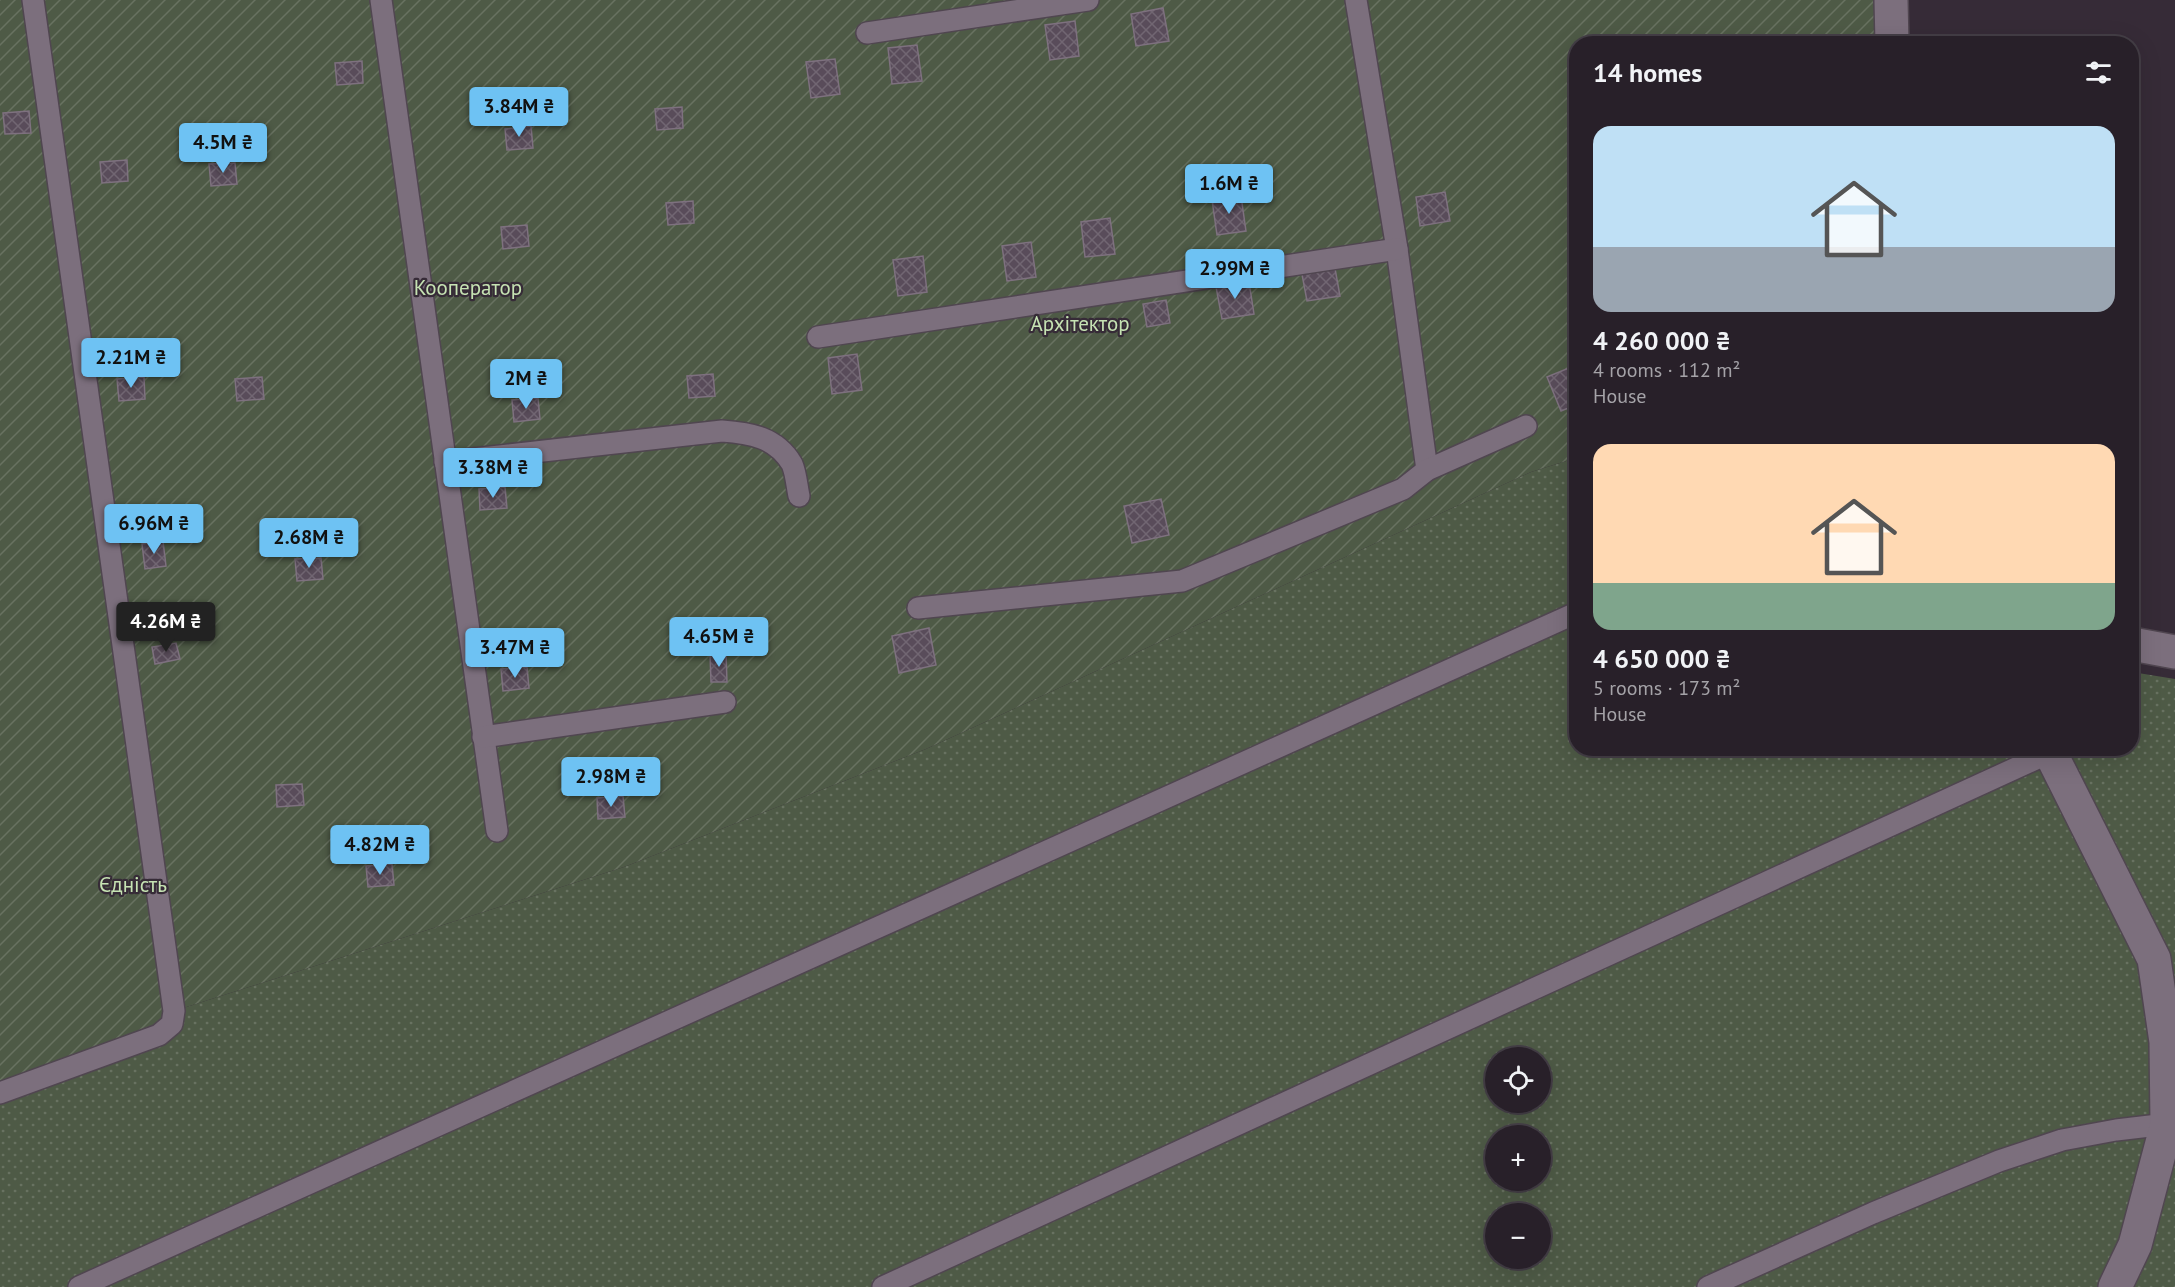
<!DOCTYPE html>
<meta charset="utf-8">
<style>
body{margin:0;font-family:"PT Sans",sans-serif;background:#302831;color:#f1f3f6;height:100vh;display:flex;flex-direction:column;font-size:22px;white-space:nowrap}
*{box-sizing:border-box;margin:0}
p{font-size:20px;color:#a5a3a8}
.icon{flex:none;width:33px;height:33px;fill:none;stroke:currentColor;stroke-width:2;stroke-linecap:round;stroke-linejoin:round}
.map{position:relative;flex:1;overflow:hidden}
.details{position:absolute;left:1569px;top:36px;width:570px;height:720px;display:flex;flex-direction:column;background:#282029;border-radius:24px;box-shadow:0 6px 24px #0002,0 0 0 2px #443e46}
.details>*{flex:none}
.buttons{position:absolute;left:1485px;top:1047px;display:grid;gap:12px}
.buttons a{display:grid;place-items:center;width:66px;height:66px;border-radius:50%;background:#282029;box-shadow:0 6px 24px #0002,0 0 0 2px #443e46;font-size:30px}
.price{position:absolute;translate:-50% -51px;padding:0 14px;border-radius:6px;background:#6ec2f3;color:#111;font-size:20px;line-height:39px;filter:drop-shadow(0 2px 3px #0008)}
.price::after{content:'';position:absolute;left:50%;top:36px;width:18px;height:14px;margin-left:-9px;background:inherit;clip-path:polygon(0 0,100% 0,50% 100%)}
.price.active{background:#222;color:#fff}
ul{padding:0;list-style:none}
li{display:grid;align-content:center;gap:12px;height:318px;padding:0 24px}
li span{display:grid;place-items:center;height:186px;border-radius:18px;color:#555}
li>.icon{margin-inline-start:auto}
span .icon{width:108px;height:108px;fill:#fffc;stroke-width:1}
li b{font-size:26px}
h2{display:flex;justify-content:space-between;align-items:center;height:72px;padding:0 24px;font-size:26px}
.map>svg:first-child{display:block}
</style>
<div class="map">
<svg width="2175" height="1287" viewBox="0 0 2175 1287">
<defs>
<pattern id="grass-dots" width="8" height="8" patternUnits="userSpaceOnUse" patternTransform="scale(1.5)"><rect width="8" height="8" fill="#4e5a46"/><path d="M2 2h.1M6 6h.1" fill="none" stroke="#687261" stroke-width="1.8" stroke-linecap="round"/></pattern>
<pattern id="garden-furrows" width="10" height="10" patternUnits="userSpaceOnUse" patternTransform="scale(1.5)"><rect width="10" height="10" fill="#4e5a46"/><path d="M-1 1l2-2M0 10L10 0M9 11l2-2" fill="none" stroke="#687261"/></pattern>
<pattern id="building-cross-hatch" width="8" height="8" patternUnits="userSpaceOnUse" patternTransform="scale(1.5)"><rect width="8" height="8" fill="#594c5a"/><path d="M0 0l8 8M0 8l8-8" fill="none" stroke="#716672"/></pattern>
</defs>
<rect width="100%" height="100%" fill="#362b37"/>
<path fill="url(#grass-dots)" fill-rule="evenodd" d="M1576,458V748H2132V672L2175,679V1287H0V1093L174,1011L624,867L926,749L1531,472ZM1496,1058H1540V1102H1496ZM1496,1136H1540V1180H1496ZM1496,1214H1540V1258H1496Z"/>
<polygon fill="url(#garden-furrows)" points="0,0 1880,0 1880,43 1576,44 1576,458 1531,472 926,749 624,867 174,1011 172,1024 0,1093"/>
<g fill="url(#building-cross-hatch)" stroke="#7e717f" stroke-width="1.5">
<polygon points="1163,8 1169,41 1136,46 1131,14"/>
<polygon points="1075,21 1079,56 1050,60 1045,25"/>
<polygon points="917,45 922,81 892,84 888,48"/>
<polygon points="835,59 840,94 811,98 806,62"/>
<polygon points="362,61 363,83 337,85 335,63"/>
<polygon points="682,107 683,128 657,130 655,109"/>
<polygon points="29,111 31,133 5,134 3,113"/>
<polygon points="531,126 533,148 507,150 505,129"/>
<polygon points="127,160 128,181 102,183 100,162"/>
<polygon points="235,163 237,184 211,186 209,164"/>
<polygon points="1445,192 1450,221 1420,226 1416,197"/>
<polygon points="1241,196 1246,231 1217,235 1212,200"/>
<polygon points="693,201 694,223 668,225 666,203"/>
<polygon points="1110,218 1115,254 1085,257 1081,222"/>
<polygon points="527,225 529,246 503,249 501,227"/>
<polygon points="1031,242 1036,277 1007,281 1002,246"/>
<polygon points="923,256 927,292 898,296 893,260"/>
<polygon points="1334,263 1340,296 1307,301 1301,269"/>
<polygon points="1249,282 1254,314 1222,319 1216,287"/>
<polygon points="1166,300 1170,323 1147,327 1143,304"/>
<polygon points="857,354 862,390 832,394 828,358"/>
<polygon points="1576,365 1576,405 1561,411 1547,377"/>
<polygon points="713,374 715,396 689,398 687,376"/>
<polygon points="144,377 145,399 119,401 117,379"/>
<polygon points="262,377 264,399 237,401 235,379"/>
<polygon points="538,398 540,419 514,422 512,400"/>
<polygon points="505,487 507,508 480,510 479,489"/>
<polygon points="1161,499 1169,535 1132,543 1124,506"/>
<polygon points="163,541 166,566 145,569 142,544"/>
<polygon points="321,558 323,579 297,581 295,559"/>
<polygon points="929,628 936,665 899,673 892,636"/>
<polygon points="176,643 180,659 155,664 152,647"/>
<polygon points="726,653 727,682 711,682 710,654"/>
<polygon points="527,667 529,688 503,691 501,669"/>
<polygon points="302,784 304,805 277,807 276,785"/>
<polygon points="623,796 625,817 598,819 597,798"/>
<polygon points="392,864 394,885 368,887 366,866"/>
</g>
<g fill="none" stroke-linecap="round" stroke-linejoin="round">
<defs>
<g id="lane">
<polyline points="381,0 497,831"/>
<polyline points="1356,0 1397,249 1427,470"/>
<polyline points="867,33 1088,0"/>
<polyline points="818,337 1397,249"/>
<path d="M445,462L722,431C750,433 776,437 792,464C796,473 797,487 799,496"/>
<polyline points="918,608 1182,581 1403,489 1427,470 1526,426"/>
<polyline points="483,737 725,702"/>
<polyline points="0,1093 159,1035 172,1024 174,1011 33,0"/>
<polyline points="79,1287 1576,613"/>
<polyline points="883,1287 2051,752"/>
<polyline points="1708,1287 1873,1213 1999,1161 2062,1140 2116,1130 2167,1124"/>
</g>
<g id="street">
<polyline points="1891,0 1892,44"/>
<polyline points="2132,644 2175,652"/>
<polyline points="2048,748 2154,959 2166,1042 2167,1124 2135,1245 2115,1287"/>
</g>
</defs>
<use href="#lane" stroke="#504650" stroke-width="24"/>
<use href="#street" stroke="#504650" stroke-width="36"/>
<use href="#lane" stroke="#7c6f7d" stroke-width="21"/>
<use href="#street" stroke="#7c6f7d" stroke-width="33"/>
</g>
<g text-anchor="middle" dominant-baseline="central" stroke-width="4.5" stroke-linejoin="round" paint-order="stroke">
<g font-size="21" fill="#c6e3b3" stroke="#362b37">
<text x="468" y="287">Кооператор</text>
<text x="1080" y="323">Архітектор</text>
<text x="133" y="884">Єдність</text>
</g>
</g>
</svg>
<div class="buttons">
<a><svg class="icon" aria-label="locate" viewBox="0 0 24 24"><circle cx="12" cy="12" r="6"/><path d="M12 2v4M12 18v4M2 12h4M18 12h4"/></svg></a>
<a>+</a>
<a>−</a>
</div>
<b class="price" style="left:519px;top:138px">3.84M ₴</b>
<b class="price" style="left:223px;top:174px">4.5M ₴</b>
<b class="price" style="left:1229px;top:215px">1.6M ₴</b>
<b class="price" style="left:1235px;top:300px">2.99M ₴</b>
<b class="price" style="left:131px;top:389px">2.21M ₴</b>
<b class="price" style="left:526px;top:410px">2M ₴</b>
<b class="price" style="left:493px;top:499px">3.38M ₴</b>
<b class="price" style="left:154px;top:555px">6.96M ₴</b>
<b class="price" style="left:309px;top:569px">2.68M ₴</b>
<b class="price active" style="left:166px;top:653px">4.26M ₴</b>
<b class="price" style="left:719px;top:668px">4.65M ₴</b>
<b class="price" style="left:515px;top:679px">3.47M ₴</b>
<b class="price" style="left:611px;top:808px">2.98M ₴</b>
<b class="price" style="left:380px;top:876px">4.82M ₴</b>
<section class="details">
<h2>14 homes<svg class="icon" aria-label="filters" viewBox="0 0 24 24"><path d="M4 7h16M4 17h16"/><circle cx="9" cy="7" r="2"/><circle cx="15" cy="17" r="2"/></svg></h2>
<ul>
<li><span style="background:linear-gradient(#bfe0f5 65%,#9aa5b1 0)"><svg class="icon" aria-label="home" viewBox="0 0 24 24"><path d="M3 11l9-7 9 7M6 9v11h12V9"/></svg></span><div><b>4 260 000 ₴</b><p>4 rooms · 112 m²</p><p>House</p></div></li>
<li><span style="background:linear-gradient(#ffd9b3 75%,#7fa58c 0)"><svg class="icon" aria-label="home" viewBox="0 0 24 24"><path d="M3 11l9-7 9 7M6 9v11h12V9"/></svg></span><div><b>4 650 000 ₴</b><p>5 rooms · 173 m²</p><p>House</p></div></li>
</ul>
</section>
</div>
